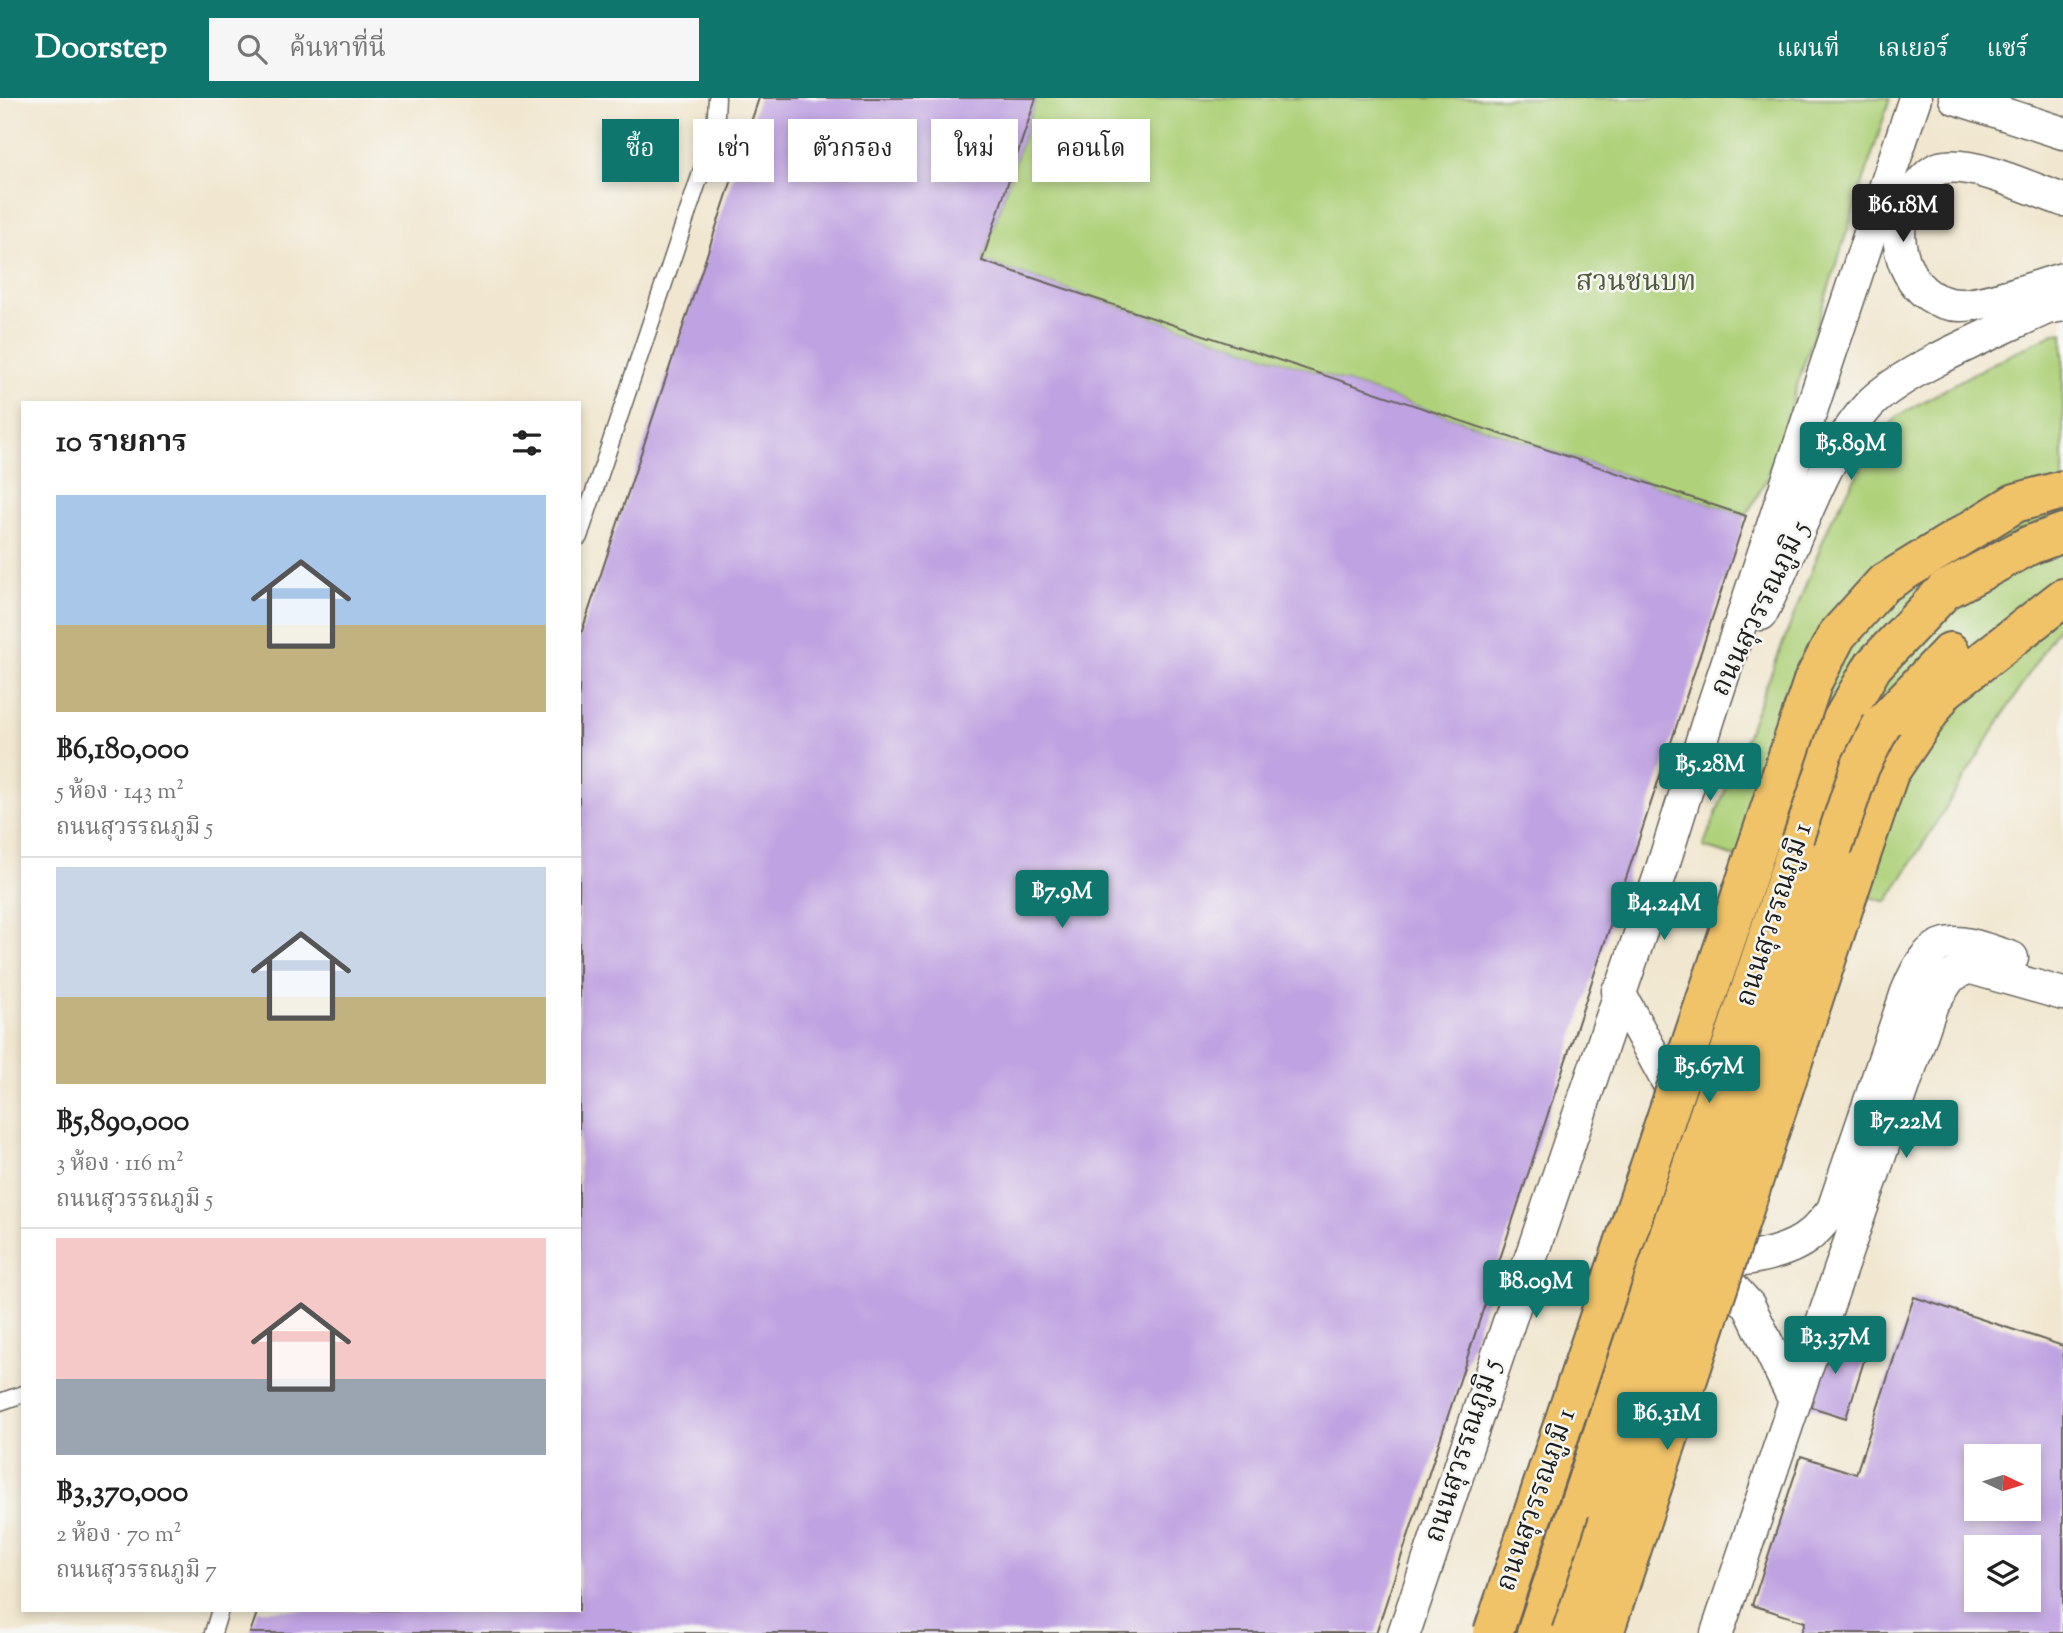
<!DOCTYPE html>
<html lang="th">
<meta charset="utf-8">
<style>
body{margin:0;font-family:"Sorts Mill Goudy","Noto Serif Thai",serif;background:#f6f6f6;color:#222;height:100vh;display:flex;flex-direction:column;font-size:26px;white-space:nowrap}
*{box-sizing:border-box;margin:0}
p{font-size:23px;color:#767676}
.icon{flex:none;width:38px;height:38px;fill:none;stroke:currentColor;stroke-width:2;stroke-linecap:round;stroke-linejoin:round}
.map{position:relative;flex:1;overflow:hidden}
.details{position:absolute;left:21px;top:303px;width:560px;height:1211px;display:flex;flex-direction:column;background:#fff;border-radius:0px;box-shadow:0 4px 10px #0003}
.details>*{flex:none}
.hud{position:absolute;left:602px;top:21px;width:665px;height:63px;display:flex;gap:14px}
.needle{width:46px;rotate:94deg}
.controls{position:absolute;left:1964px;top:1346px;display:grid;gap:14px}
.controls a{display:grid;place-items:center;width:77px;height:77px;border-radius:0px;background:#fff;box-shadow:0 4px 10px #0003;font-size:35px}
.price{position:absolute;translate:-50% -60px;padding:0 16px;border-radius:7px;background:#0f766e;color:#fff;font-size:23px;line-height:46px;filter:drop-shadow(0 2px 4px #0008)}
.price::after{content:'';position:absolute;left:50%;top:42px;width:21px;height:16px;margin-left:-10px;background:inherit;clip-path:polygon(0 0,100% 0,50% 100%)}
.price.selected{background:#222;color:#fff}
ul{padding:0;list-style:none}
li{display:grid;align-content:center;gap:14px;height:371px;padding:0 35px}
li+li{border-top:2px solid #e0e0e0}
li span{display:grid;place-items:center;height:217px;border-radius:0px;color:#555}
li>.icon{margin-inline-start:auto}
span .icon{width:126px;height:126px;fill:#fffc;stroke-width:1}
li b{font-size:30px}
h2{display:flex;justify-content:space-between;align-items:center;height:84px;padding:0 35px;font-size:30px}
.tag{padding:0 24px;border-radius:0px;background:#fff;box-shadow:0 4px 10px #0003;font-size:24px;line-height:63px}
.tag.selected{background:#0f766e;color:#fff}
header{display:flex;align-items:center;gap:42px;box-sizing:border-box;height:98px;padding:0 35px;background:#0f766e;color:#fff}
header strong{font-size:33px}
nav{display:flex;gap:38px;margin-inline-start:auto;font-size:24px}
.search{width:490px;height:63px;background:#f6f6f6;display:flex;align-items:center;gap:18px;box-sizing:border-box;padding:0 24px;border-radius:0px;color:#767676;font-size:26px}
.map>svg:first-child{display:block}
</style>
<header>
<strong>Doorstep</strong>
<div class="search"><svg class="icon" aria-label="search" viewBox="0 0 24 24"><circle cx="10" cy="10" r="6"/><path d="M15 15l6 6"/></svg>ค้นหาที่นี่</div>
<nav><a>แผนที่</a><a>เลเยอร์</a><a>แชร์</a></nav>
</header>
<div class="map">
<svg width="2063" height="1535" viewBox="0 0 2063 1535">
<rect width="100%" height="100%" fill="#f6f6f2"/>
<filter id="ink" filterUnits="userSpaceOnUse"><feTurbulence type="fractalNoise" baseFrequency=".0143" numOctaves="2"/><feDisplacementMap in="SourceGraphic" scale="14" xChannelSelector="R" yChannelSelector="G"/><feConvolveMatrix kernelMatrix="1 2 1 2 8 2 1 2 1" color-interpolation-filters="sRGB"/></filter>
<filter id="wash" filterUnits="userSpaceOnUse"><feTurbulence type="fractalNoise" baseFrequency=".00686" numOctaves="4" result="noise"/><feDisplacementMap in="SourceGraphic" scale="28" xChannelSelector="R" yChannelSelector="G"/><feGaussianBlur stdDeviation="1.57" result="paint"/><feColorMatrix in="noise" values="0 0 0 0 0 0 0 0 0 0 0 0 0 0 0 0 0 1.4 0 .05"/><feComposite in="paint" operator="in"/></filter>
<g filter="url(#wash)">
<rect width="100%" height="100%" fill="#f1e7d0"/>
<g fill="#afd17a" stroke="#66764b" stroke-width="2">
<polygon points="1036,0 1888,0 1890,1 1767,380 1746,418 982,163"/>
<polygon points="2063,234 2063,521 1887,804 1703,749 1830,425 1876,343 1898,318 1976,274 2054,235"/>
</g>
<g id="blocks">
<g fill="#bfa2e1" fill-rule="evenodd">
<polygon points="759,0 1036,0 982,163 1746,418 1376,1535 250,1535 258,1512 579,1512 579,542"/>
<path d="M1914,1199L2063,1248V1535H1801L1805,1524L1752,1507L1801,1358L1856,1376ZM1976,1358H2028V1410H1976ZM1976,1449H2028V1502H1976Z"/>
<polygon points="1825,1236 1868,1250 1846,1320 1802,1306"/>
</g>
</g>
</g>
<g filter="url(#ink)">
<use href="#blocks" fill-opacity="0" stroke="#67635b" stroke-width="2"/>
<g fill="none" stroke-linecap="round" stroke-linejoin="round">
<defs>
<g id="lane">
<polyline points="579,439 715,33 717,0"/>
<polyline points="0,1304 23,1296"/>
<polyline points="213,1535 220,1512"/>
</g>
<g id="street">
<polyline points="1955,0 2063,35"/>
<path d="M2063,102C2031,91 1978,65 1945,69C1934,70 1927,78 1920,86C1914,93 1904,103 1902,112C1891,153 1912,206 1960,207C1985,208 2037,188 2063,181"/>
<path d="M1761,516C1795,451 1819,362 1869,307C1900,273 2002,231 2047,210L2063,207"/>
<polyline points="1618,893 1682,1010 1690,1036 1692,1066"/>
<polyline points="1709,1163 1749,1208 1795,1303 1717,1535"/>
<path d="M1711,1164C1741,1163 1787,1157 1810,1137C1819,1130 1826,1120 1833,1112L1907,894C1933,829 1955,841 2012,860"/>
<polyline points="1795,1303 1932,906 1950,879 1968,869 2063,896"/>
<polyline points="1404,1535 1660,777 1710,617 1915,0"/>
</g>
<g id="highway">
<polyline points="1813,583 1837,537 1883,486 2015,405 2063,392"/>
<polyline points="1882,626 1950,554"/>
<polyline points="1796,754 1835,634 1873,568 1944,493 2030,447 2063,435"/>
<polyline points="1855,775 1889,675 1944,593 2063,500"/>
<polyline points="1536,1535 1581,1401"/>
</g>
</defs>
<use href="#lane" stroke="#67635b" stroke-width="19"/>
<use href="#street" stroke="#67635b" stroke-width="35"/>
<use href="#highway" stroke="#67635b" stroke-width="42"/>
<use href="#lane" stroke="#fff" stroke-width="16"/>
<use href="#street" stroke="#fff" stroke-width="32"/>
<use href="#highway" stroke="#f1c369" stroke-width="38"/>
<defs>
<g id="highway-bridge">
<polyline points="1581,1401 1796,754"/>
<polyline points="1493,1535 1813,583"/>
<polyline points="1571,1535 1860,669 1882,626"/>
<polyline points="1604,1535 1855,775"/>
</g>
</defs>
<use href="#highway-bridge" stroke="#67635b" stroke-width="42" stroke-linecap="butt"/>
<use href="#highway-bridge" stroke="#f1c369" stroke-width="38"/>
</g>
</g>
<g text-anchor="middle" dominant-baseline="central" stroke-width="5" stroke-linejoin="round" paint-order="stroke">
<g font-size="28" fill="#4f5b3d" stroke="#f6f6f2">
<text x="1636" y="185">สวนชนบท</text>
</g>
<g font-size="28" fill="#1c1c1c" stroke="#f6f6f2">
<text transform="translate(1761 511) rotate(-64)">ถนนสุวรรณภูมิ 5</text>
<text transform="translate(1775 817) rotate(-72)">ถนนสุวรรณภูมิ 1</text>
<text transform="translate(1464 1353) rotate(-72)">ถนนสุวรรณภูมิ 5</text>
<text transform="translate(1537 1402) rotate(-71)">ถนนสุวรรณภูมิ 1</text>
</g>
</g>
</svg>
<div class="controls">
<a><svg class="needle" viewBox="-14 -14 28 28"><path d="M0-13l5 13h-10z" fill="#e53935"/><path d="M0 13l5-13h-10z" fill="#767676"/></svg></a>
<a><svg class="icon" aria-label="layers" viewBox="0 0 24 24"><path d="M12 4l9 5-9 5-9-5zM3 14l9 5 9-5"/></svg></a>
</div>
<b class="price selected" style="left:1903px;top:146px">฿6.18M</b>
<b class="price" style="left:1851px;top:384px">฿5.89M</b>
<b class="price" style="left:1710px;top:705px">฿5.28M</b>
<b class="price" style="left:1062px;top:832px">฿7.9M</b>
<b class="price" style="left:1664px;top:844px">฿4.24M</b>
<b class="price" style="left:1709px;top:1007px">฿5.67M</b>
<b class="price" style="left:1906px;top:1062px">฿7.22M</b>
<b class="price" style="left:1536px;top:1222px">฿8.09M</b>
<b class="price" style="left:1835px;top:1278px">฿3.37M</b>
<b class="price" style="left:1667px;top:1354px">฿6.31M</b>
<div class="hud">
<a class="tag selected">ซื้อ</a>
<a class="tag">เช่า</a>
<a class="tag">ตัวกรอง</a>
<a class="tag">ใหม่</a>
<a class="tag">คอนโด</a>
</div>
<section class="details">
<h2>10 รายการ<svg class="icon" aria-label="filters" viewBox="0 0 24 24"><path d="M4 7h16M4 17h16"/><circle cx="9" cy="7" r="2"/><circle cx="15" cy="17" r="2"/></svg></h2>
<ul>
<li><span style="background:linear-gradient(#a9c7e8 60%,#c2b280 0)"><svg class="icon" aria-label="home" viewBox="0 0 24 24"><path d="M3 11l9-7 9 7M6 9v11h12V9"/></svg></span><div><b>฿6,180,000</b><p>5 ห้อง · 143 m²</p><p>ถนนสุวรรณภูมิ 5</p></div></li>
<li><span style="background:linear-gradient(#c9d6e8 60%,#c2b280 0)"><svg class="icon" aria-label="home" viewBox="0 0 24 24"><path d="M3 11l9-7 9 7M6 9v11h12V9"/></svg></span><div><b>฿5,890,000</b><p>3 ห้อง · 116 m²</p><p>ถนนสุวรรณภูมิ 5</p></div></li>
<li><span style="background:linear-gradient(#f6c9c9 65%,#9aa5b1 0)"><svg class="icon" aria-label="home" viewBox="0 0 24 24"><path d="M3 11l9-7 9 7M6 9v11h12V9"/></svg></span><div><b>฿3,370,000</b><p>2 ห้อง · 70 m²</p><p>ถนนสุวรรณภูมิ 7</p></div></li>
</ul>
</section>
</div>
